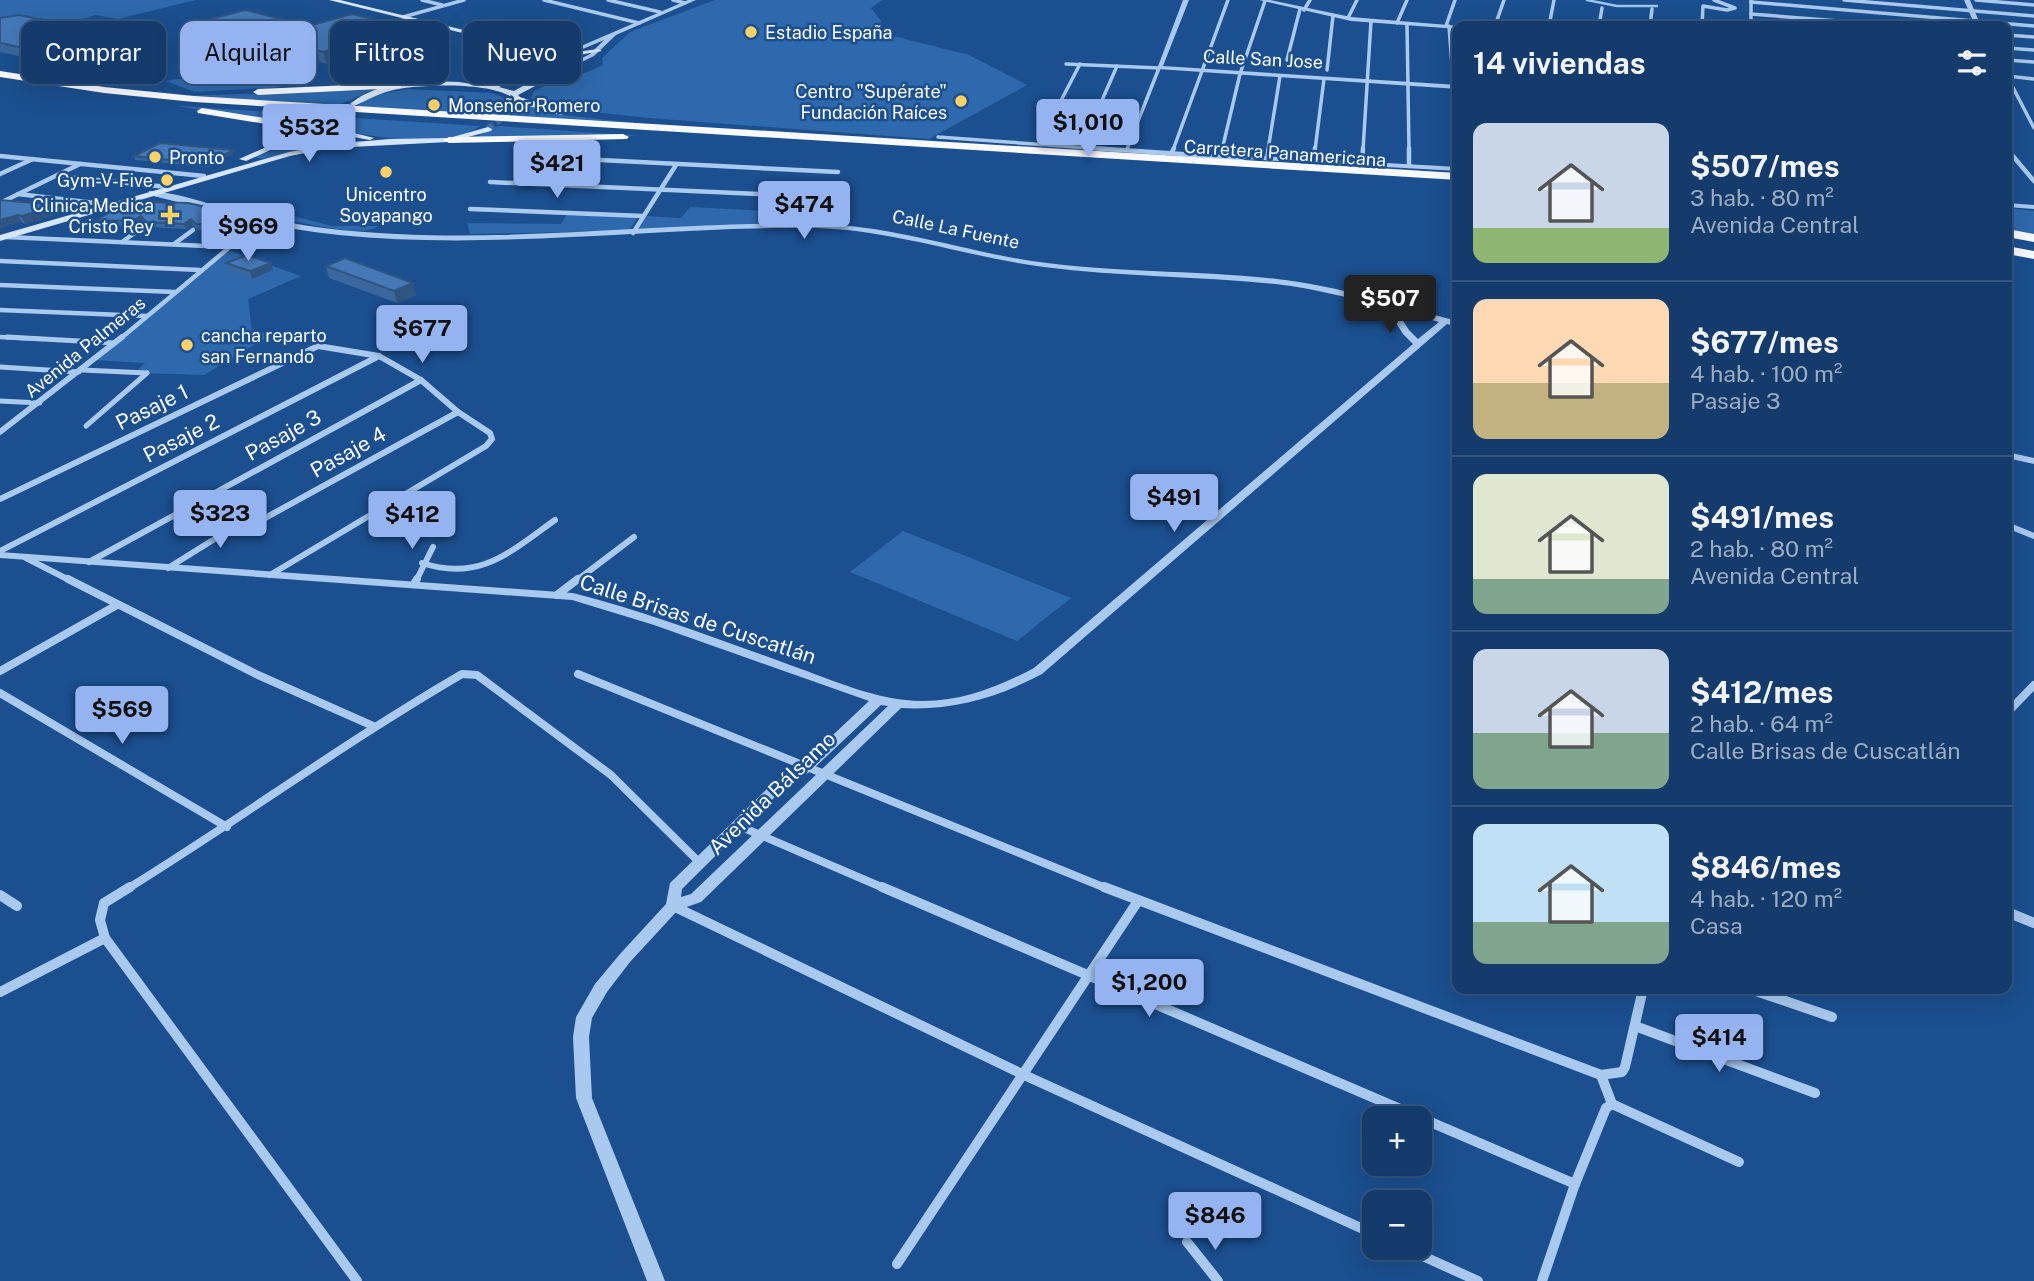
<!DOCTYPE html>
<html lang="es">
<meta charset="utf-8">
<style>
body{margin:0;font-family:"Public Sans",sans-serif;background:#214673;color:#f1f3f6;height:100vh;display:flex;flex-direction:column;font-size:26px;white-space:nowrap}
*{box-sizing:border-box;margin:0}
p{font-size:23px;color:#9dadc1}
.icon{flex:none;width:38px;height:38px;fill:none;stroke:currentColor;stroke-width:2;stroke-linecap:round;stroke-linejoin:round}
.map{position:relative;flex:1;overflow:hidden}
.drawer{position:absolute;left:1452px;top:21px;width:560px;height:973px;display:flex;flex-direction:column;background:#143b6b;border-radius:14px;box-shadow:0 7px 28px #0002,0 0 0 2px #33557e}
.drawer>*{flex:none}
.banner{position:absolute;left:21px;top:21px;width:665px;height:63px;display:flex;gap:14px}
.buttons{position:absolute;left:1362px;top:1106px;display:grid;gap:14px}
.buttons a{display:grid;place-items:center;width:70px;height:70px;border-radius:14px;background:#143b6b;box-shadow:0 7px 28px #0002,0 0 0 2px #33557e;font-size:35px}
.price{position:absolute;translate:-50% -60px;padding:0 16px;border-radius:7px;background:#95b2f1;color:#111;font-size:23px;line-height:46px;filter:drop-shadow(0 2px 4px #0008)}
.price::after{content:'';position:absolute;left:50%;top:42px;width:21px;height:16px;margin-left:-10px;background:inherit;clip-path:polygon(0 0,100% 0,50% 100%)}
.price.selected{background:#222;color:#fff}
ul{padding:0;list-style:none}
li{display:flex;align-items:center;gap:21px;height:175px;padding:0 21px}
li+li{border-top:2px solid #33557e}
li span{display:grid;place-items:center;flex:none;width:196px;height:140px;border-radius:14px;color:#555}
li>.icon{margin-inline-start:auto}
span .icon{width:84px;height:84px;fill:#fffc;stroke-width:1}
li b{font-size:30px}
h2{display:flex;justify-content:space-between;align-items:center;height:84px;padding:0 21px;font-size:30px}
.pill{padding:0 24px;border-radius:14px;background:#143b6b;box-shadow:0 7px 28px #0002,0 0 0 2px #33557e;font-size:24px;line-height:63px}
.pill.selected{background:#95b2f1;color:#111}
.map>svg:first-child{display:block}
</style>
<div class="map">
<svg width="2034" height="1281" viewBox="0 0 2034 1281">
<rect width="100%" height="100%" fill="#1b4f8f"/>
<g fill="#2e69ad">
<polygon points="0,0 196,0 118,19 96,15 60,25 14,15 0,18"/>
<path d="M715,0H882L871,8L881,21L877,32L969,55L1027,85L929,139L649,118L574,110L531,98L534,91C557,79 580,77 603,65L602,58L630,32Z"/>
<polygon points="208,68 232,75 249,75 237,81 285,87 195,92 166,81 196,76 194,72"/>
<polygon points="407,89 492,93 503,97 505,103 496,114 356,106 375,95"/>
<polygon points="372,90 340,105 175,96"/>
<polygon points="521,104 563,115 663,126 510,117"/>
<polygon points="177,106 197,107 325,116 307,128"/>
<path d="M339,117L480,126C447,149 381,138 343,131L335,121Z"/>
<polygon points="498,126 641,136 474,138"/>
<polygon points="314,134 367,142 315,146 261,159 255,157"/>
<path d="M255,206L332,226H378C363,241 271,216 249,210Z"/>
<path d="M690,207L787,212C752,236 680,227 638,228L646,216L681,218Z"/>
<polygon points="2007,208 2034,211 2034,238 2007,233"/>
<polygon points="568,213 639,216 630,229 616,231 470,234 467,223 561,224"/>
<polygon points="225,249 301,276 248,299 252,331 273,334 204,375 134,373 145,363 94,360"/>
<polygon points="903,531 1071,598 1017,641 850,572"/>
</g>
<g fill="none" stroke-linecap="round" stroke-linejoin="round">
<polyline stroke="#9cc4f0" stroke-width="2.5" points="1587,0 1617,6 1657,6"/>
<g stroke="#3d69a0" stroke-width="7" stroke-dasharray="7 3.5" stroke-linecap="butt">
<polyline points="335,117 354,104"/>
<polyline points="488,129 509,112"/>
</g>
<g stroke="#a9c9ee" stroke-width="3.5">
<polyline points="544,0 639,23"/>
<polyline points="608,0 660,12"/>
<polyline points="673,0 685,3"/>
<polyline points="1751,0 1751,26"/>
<polyline points="1844,0 2034,16"/>
<polyline points="1751,2 2034,26"/>
<polyline points="1304,10 1310,0"/>
<polyline points="1751,14 1903,26"/>
<polyline points="1348,18 1357,0"/>
<polyline points="1397,23 1407,0"/>
<polyline points="1407,24 1409,150"/>
<polyline points="1446,26 1455,0"/>
<polyline points="1449,26 1458,143"/>
<polyline points="1495,26 1504,0"/>
<polyline points="1549,26 1554,0"/>
<polyline points="1599,26 1602,8"/>
<polyline points="1650,26 1652,9"/>
<polyline points="1702,26 1703,6 1727,10 1735,8 1714,0"/>
<polyline points="2007,35 2034,37"/>
<polyline points="2007,48 2034,50"/>
<polyline points="1287,60 1300,9"/>
<polyline points="2007,60 2034,62"/>
<polyline points="1327,70 1333,16"/>
<polyline points="1039,143 1080,64"/>
<polyline points="1082,146 1117,66"/>
<polyline points="1127,149 1159,68"/>
<polyline points="1173,150 1228,0"/>
<polyline points="1222,150 1240,74 1265,1"/>
<polyline points="1268,150 1280,76"/>
<polyline points="1315,150 1324,79"/>
<polyline points="1363,150 1371,21"/>
</g>
<g stroke="#a9c9ee" stroke-width="4.5">
<polyline points="1409,148 1409,166"/>
<polyline points="2007,149 2034,181"/>
<polyline points="1172,152 1174,148"/>
<polyline points="1221,156 1223,148"/>
<polyline points="1267,158 1269,148"/>
<polyline points="1313,161 1315,148"/>
<polyline points="1362,163 1363,148"/>
<polyline points="0,174 33,159"/>
<polyline points="56,176 168,187"/>
<polyline points="18,194 112,205"/>
<polyline points="0,203 80,164"/>
<polyline points="6,237 228,247"/>
<polyline points="122,242 143,227"/>
<polyline points="174,244 193,230"/>
<polyline points="0,261 200,270"/>
<polyline points="187,283 263,219"/>
<polyline points="0,285 175,292"/>
<polyline points="0,310 147,316"/>
<polyline points="0,337 40,339"/>
</g>
<g stroke="#a9c9ee" stroke-width="5">
<polyline points="7,337 115,343"/>
<polyline points="0,367 79,372"/>
<polyline points="82,370 147,373"/>
<polyline points="0,401 40,403"/>
<polyline points="86,426 147,373"/>
</g>
<g stroke="#a9c9ee" stroke-width="3.5">
<polyline points="422,0 442,5"/>
<polyline points="1976,0 2034,5"/>
<polyline points="403,17 464,0"/>
<polyline points="1066,64 1159,68"/>
<polyline points="2007,76 2034,128"/>
<polyline points="2007,76 2034,79"/>
<polyline points="938,137 1118,150"/>
</g>
<g stroke="#a9c9ee" stroke-width="4.5">
<polyline points="1093,148 1240,158"/>
<polyline points="0,156 204,176"/>
<polyline points="540,157 838,172"/>
<polyline points="490,182 803,196"/>
<polyline points="470,209 643,216"/>
<polyline points="633,233 676,165"/>
<polyline points="120,339 187,283"/>
</g>
<g stroke="#a9c9ee" stroke-width="6">
<polyline points="0,432 122,337"/>
<polyline points="0,499 318,346 379,356 421,380 458,412 490,433 492,439 486,446 270,575"/>
<polyline points="196,503 256,523 458,412"/>
<polyline points="2007,525 2034,536"/>
<polyline points="0,551 379,356"/>
<polyline points="26,558 71,581"/>
<polyline points="89,562 421,380"/>
<path d="M422,563C480,582 510,552 555,520"/>
<polyline points="168,568 245,520"/>
<polyline points="416,581 433,547"/>
<polyline points="576,581 634,537"/>
</g>
<g stroke="#a9c9ee" stroke-width="8">
<polyline points="68,579 258,675 373,726"/>
<polyline points="414,584 417,579"/>
<polyline points="557,595 578,579"/>
<polyline points="0,671 117,605"/>
<polyline points="578,674 1108,889"/>
<polyline points="0,693 227,827"/>
<polyline points="2007,713 2034,685"/>
<polyline points="737,825 886,889"/>
<path d="M127,889C240,819 347,741 462,674L477,675L611,775L699,862"/>
</g>
<g stroke="#a9c9ee" stroke-width="10">
<polyline points="130,887 104,903 100,920 105,938 357,1281"/>
<polyline points="882,887 1575,1184"/>
<polyline points="1104,887 1601,1075 1622,1072 1625,1067 1643,989"/>
<polyline points="0,895 17,906"/>
<polyline points="673,906 1022,1074 1374,1234"/>
<polyline points="2007,912 2034,923"/>
<polyline points="1750,989 1832,1017"/>
<polyline points="0,992 105,938"/>
<polyline points="1635,1026 1815,1093"/>
<polyline points="1601,1075 1612,1104"/>
<polyline points="1612,1104 1739,1162"/>
<polyline points="1187,1242 1218,1281"/>
<polyline points="1405,1248 1478,1281"/>
<polyline points="897,1264 1138,901"/>
<polyline points="1542,1281 1575,1184 1606,1108 1612,1104"/>
</g>
<g fill="#a9c9ee" fill-rule="evenodd">
<polygon points="688,0 696,0 616,35 594,56 549,78 544,77 590,54 604,40 564,57 560,57 560,55"/>
<polygon points="1183,0 1189,0 1163,66 1458,85 1458,89 1157,69"/>
<polygon points="1259,0 1270,0 1351,17 1460,26 1458,26 1458,29 1351,21"/>
<polygon points="1964,0 1970,0 1981,26 1975,26"/>
<polygon points="1245,155 1458,167 1458,171 1245,159 1226,165 1222,163"/>
<path d="M149,191C178,192 217,207 246,214C296,226 346,232 397,234C537,241 676,221 816,224C890,225 960,250 1032,261C1113,273 1196,270 1277,279C1340,286 1398,306 1458,321V327L1447,324L1042,674C997,698 952,711 901,708L701,902L678,910L630,962L607,992L592,1018L589,1037L592,1098L665,1281H647L576,1098L573,1037L576,1017L595,984L620,954L666,904L670,883L772,784L801,765L869,701L654,625L572,600L0,558V552L573,593C647,612 718,639 790,665C833,680 877,701 923,701C963,701 998,687 1034,668L1413,344L1403,334L1386,307C1349,298 1313,288 1275,284C1198,276 1121,277 1044,267C967,257 893,230 816,228C657,226 498,251 339,235C275,229 212,210 149,195ZM1396,310L1439,322L1418,339L1409,330ZM881,705L888,706L691,894L681,897L682,889L782,790L811,771Z"/>
<polygon points="2007,203 2034,205 2034,209 2007,207"/>
<polygon points="2007,452 2034,458 2034,464 2007,458"/>
</g>
<g fill="#d6e6fa" fill-rule="evenodd">
<path d="M329,0H340L562,54L598,49L602,51L567,57L570,60L558,74L518,95L523,100L509,114L505,112L515,100C496,81 415,84 390,91C377,94 366,101 354,106L350,104C378,80 424,80 459,82C469,83 482,87 491,85C506,82 540,63 555,56ZM561,59L552,70L514,91L499,87Z"/>
<polygon points="332,115 339,117 333,124 342,130 374,138 370,140 336,134 326,125 246,161 239,159 328,120"/>
<polygon points="488,127 492,129 491,131 449,142 331,148 290,156 0,241 0,235 289,152 331,144 390,139 449,138"/>
</g>
<g fill="#f8faff" fill-rule="evenodd">
<polygon points="0,71 104,87 194,96 1458,173 1458,180 194,102 104,93 0,77"/>
<polygon points="397,83 401,84 401,88 258,95 253,92 258,89"/>
<polygon points="519,97 565,110 566,112 561,115 515,102 514,100"/>
<polygon points="202,108 346,131 351,134 346,137 198,113 197,111"/>
<polygon points="623,134 629,137 627,139 449,143 443,140 449,137"/>
<polygon points="2007,229 2034,234 2034,242 2007,237"/>
<polygon points="2007,246 2034,251 2034,259 2007,254"/>
</g>
</g>
<g fill="#3a679d">
<polygon points="0,18 89,29 92,39 27,58 0,52"/>
<polygon points="207,20 309,26 403,38 327,64 320,62 285,73 218,55 205,58 201,46"/>
<polygon points="233,150 234,153 209,167 135,160 134,156"/>
<polygon points="0,200 60,213 25,224 21,222 0,228"/>
<polygon points="230,212 232,218 216,231 198,230 193,225 186,229 148,227 143,222 135,227 99,226 97,220"/>
<polygon points="226,263 273,270 252,279 229,271"/>
<polygon points="326,266 413,283 416,295 397,303 329,278"/>
</g>
<g fill="#305480">
<polygon points="401,26 403,38 327,64 323,52"/>
<polygon points="89,29 92,39 27,58 23,48"/>
<polygon points="214,43 218,55 205,58 201,46"/>
<polygon points="317,50 320,62 285,73 282,61"/>
<polygon points="233,150 234,153 209,167 208,164"/>
<polygon points="58,205 60,213 25,224 22,216"/>
<polygon points="230,212 232,218 216,231 214,225"/>
<polygon points="18,215 21,222 0,228 0,220"/>
<polygon points="141,216 143,222 135,227 132,221"/>
<polygon points="191,219 193,225 186,229 184,224"/>
<polygon points="271,263 273,270 252,279 250,271"/>
<polygon points="413,283 416,295 397,303 394,291"/>
</g>
<g fill="#4478b7" stroke="#305480" stroke-width="2">
<polygon points="245,10 309,26 352,14 401,26 323,52 317,50 282,61 214,43 201,46 207,20"/>
<polygon points="19,15 89,29 23,48 0,43 0,18"/>
<polygon points="160,143 233,150 208,164 134,156"/>
<polygon points="0,200 58,205 22,216 18,215 0,220"/>
<polygon points="147,202 188,203 230,212 214,225 196,224 191,219 184,224 146,222 141,216 132,221 97,220 118,207"/>
<polygon points="247,255 271,263 250,271 226,263"/>
<polygon points="345,258 413,283 394,291 326,266"/>
</g>
<g fill="#ffd166" stroke="#1b4f8f" stroke-width="2.5">
<circle cx="751" cy="32" r="7"/>
<circle cx="961" cy="101" r="7"/>
<circle cx="434" cy="105" r="7"/>
<circle cx="155" cy="157" r="7"/>
<circle cx="386" cy="172" r="7"/>
<circle cx="167" cy="180" r="7"/>
<path d="M166.5 204.5h7v7h7v7h-7v7h-7v-7h-7v-7h7z"/>
<circle cx="187" cy="345" r="7"/>
</g>
<g text-anchor="middle" dominant-baseline="central" stroke-width="5" stroke-linejoin="round" paint-order="stroke">
<g font-size="18" fill="#fff" stroke="#1b4f8f" text-anchor="start">
<text x="765" y="32">Estadio España</text>
<text x="947" y="91" text-anchor="end">Centro "Supérate"<tspan x="947" dy="21">Fundación Raíces</tspan></text>
<text x="448" y="105">Monseñor Romero</text>
<text x="169" y="157">Pronto</text>
<text x="153" y="180" text-anchor="end">Gym-V-Five</text>
<text x="386" y="194" text-anchor="middle">Unicentro<tspan x="386" dy="21">Soyapango</tspan></text>
<text x="154" y="205" text-anchor="end">Clinica Medica<tspan x="154" dy="21">Cristo Rey</tspan></text>
<text x="201" y="335">cancha reparto<tspan x="201" dy="21">san Fernando</tspan></text>
</g>
<g font-size="18" fill="#fff" stroke="#1b4f8f">
<text transform="translate(1263 59) rotate(3)">Calle San Jose</text>
<text transform="translate(1285 153) rotate(4)">Carretera Panamericana</text>
<text transform="translate(956 229) rotate(12)">Calle La Fuente</text>
<text transform="translate(85 347) rotate(-39)">Avenida Palmeras</text>
</g>
<g font-size="21" fill="#fff" stroke="#1b4f8f">
<text transform="translate(152 407) rotate(-26)">Pasaje 1</text>
<text transform="translate(283 435) rotate(-29)">Pasaje 3</text>
<text transform="translate(181 438) rotate(-27)">Pasaje 2</text>
<text transform="translate(348 452) rotate(-29)">Pasaje 4</text>
<text transform="translate(698 619) rotate(18)">Calle Brisas de Cuscatlán</text>
<text transform="translate(772 793) rotate(-44)">Avenida Bálsamo</text>
</g>
</g>
</svg>
<div class="buttons">
<a>+</a>
<a>−</a>
</div>
<b class="price" style="left:1088px;top:159px">$1,010</b>
<b class="price" style="left:309px;top:164px">$532</b>
<b class="price" style="left:557px;top:200px">$421</b>
<b class="price" style="left:804px;top:241px">$474</b>
<b class="price" style="left:248px;top:263px">$969</b>
<b class="price selected" style="left:1390px;top:335px">$507</b>
<b class="price" style="left:422px;top:365px">$677</b>
<b class="price" style="left:1174px;top:534px">$491</b>
<b class="price" style="left:220px;top:550px">$323</b>
<b class="price" style="left:412px;top:551px">$412</b>
<b class="price" style="left:122px;top:746px">$569</b>
<b class="price" style="left:1149px;top:1019px">$1,200</b>
<b class="price" style="left:1719px;top:1074px">$414</b>
<b class="price" style="left:1215px;top:1252px">$846</b>
<div class="banner">
<a class="pill">Comprar</a>
<a class="pill selected">Alquilar</a>
<a class="pill">Filtros</a>
<a class="pill">Nuevo</a>
</div>
<section class="drawer">
<h2>14 viviendas<svg class="icon" aria-label="filters" viewBox="0 0 24 24"><path d="M4 7h16M4 17h16"/><circle cx="9" cy="7" r="2"/><circle cx="15" cy="17" r="2"/></svg></h2>
<ul>
<li><span style="background:linear-gradient(#c9d6e8 75%,#8fb573 0)"><svg class="icon" aria-label="home" viewBox="0 0 24 24"><path d="M3 11l9-7 9 7M6 9v11h12V9"/></svg></span><div><b>$507/mes</b><p>3 hab. · 80 m²</p><p>Avenida Central</p></div></li>
<li><span style="background:linear-gradient(#ffd9b3 60%,#c2b280 0)"><svg class="icon" aria-label="home" viewBox="0 0 24 24"><path d="M3 11l9-7 9 7M6 9v11h12V9"/></svg></span><div><b>$677/mes</b><p>4 hab. · 100 m²</p><p>Pasaje 3</p></div></li>
<li><span style="background:linear-gradient(#dfe7d0 75%,#7fa58c 0)"><svg class="icon" aria-label="home" viewBox="0 0 24 24"><path d="M3 11l9-7 9 7M6 9v11h12V9"/></svg></span><div><b>$491/mes</b><p>2 hab. · 80 m²</p><p>Avenida Central</p></div></li>
<li><span style="background:linear-gradient(#c9d6e8 60%,#7fa58c 0)"><svg class="icon" aria-label="home" viewBox="0 0 24 24"><path d="M3 11l9-7 9 7M6 9v11h12V9"/></svg></span><div><b>$412/mes</b><p>2 hab. · 64 m²</p><p>Calle Brisas de Cuscatlán</p></div></li>
<li><span style="background:linear-gradient(#bfe0f5 70%,#7fa58c 0)"><svg class="icon" aria-label="home" viewBox="0 0 24 24"><path d="M3 11l9-7 9 7M6 9v11h12V9"/></svg></span><div><b>$846/mes</b><p>4 hab. · 120 m²</p><p>Casa</p></div></li>
</ul>
</section>
</div>
